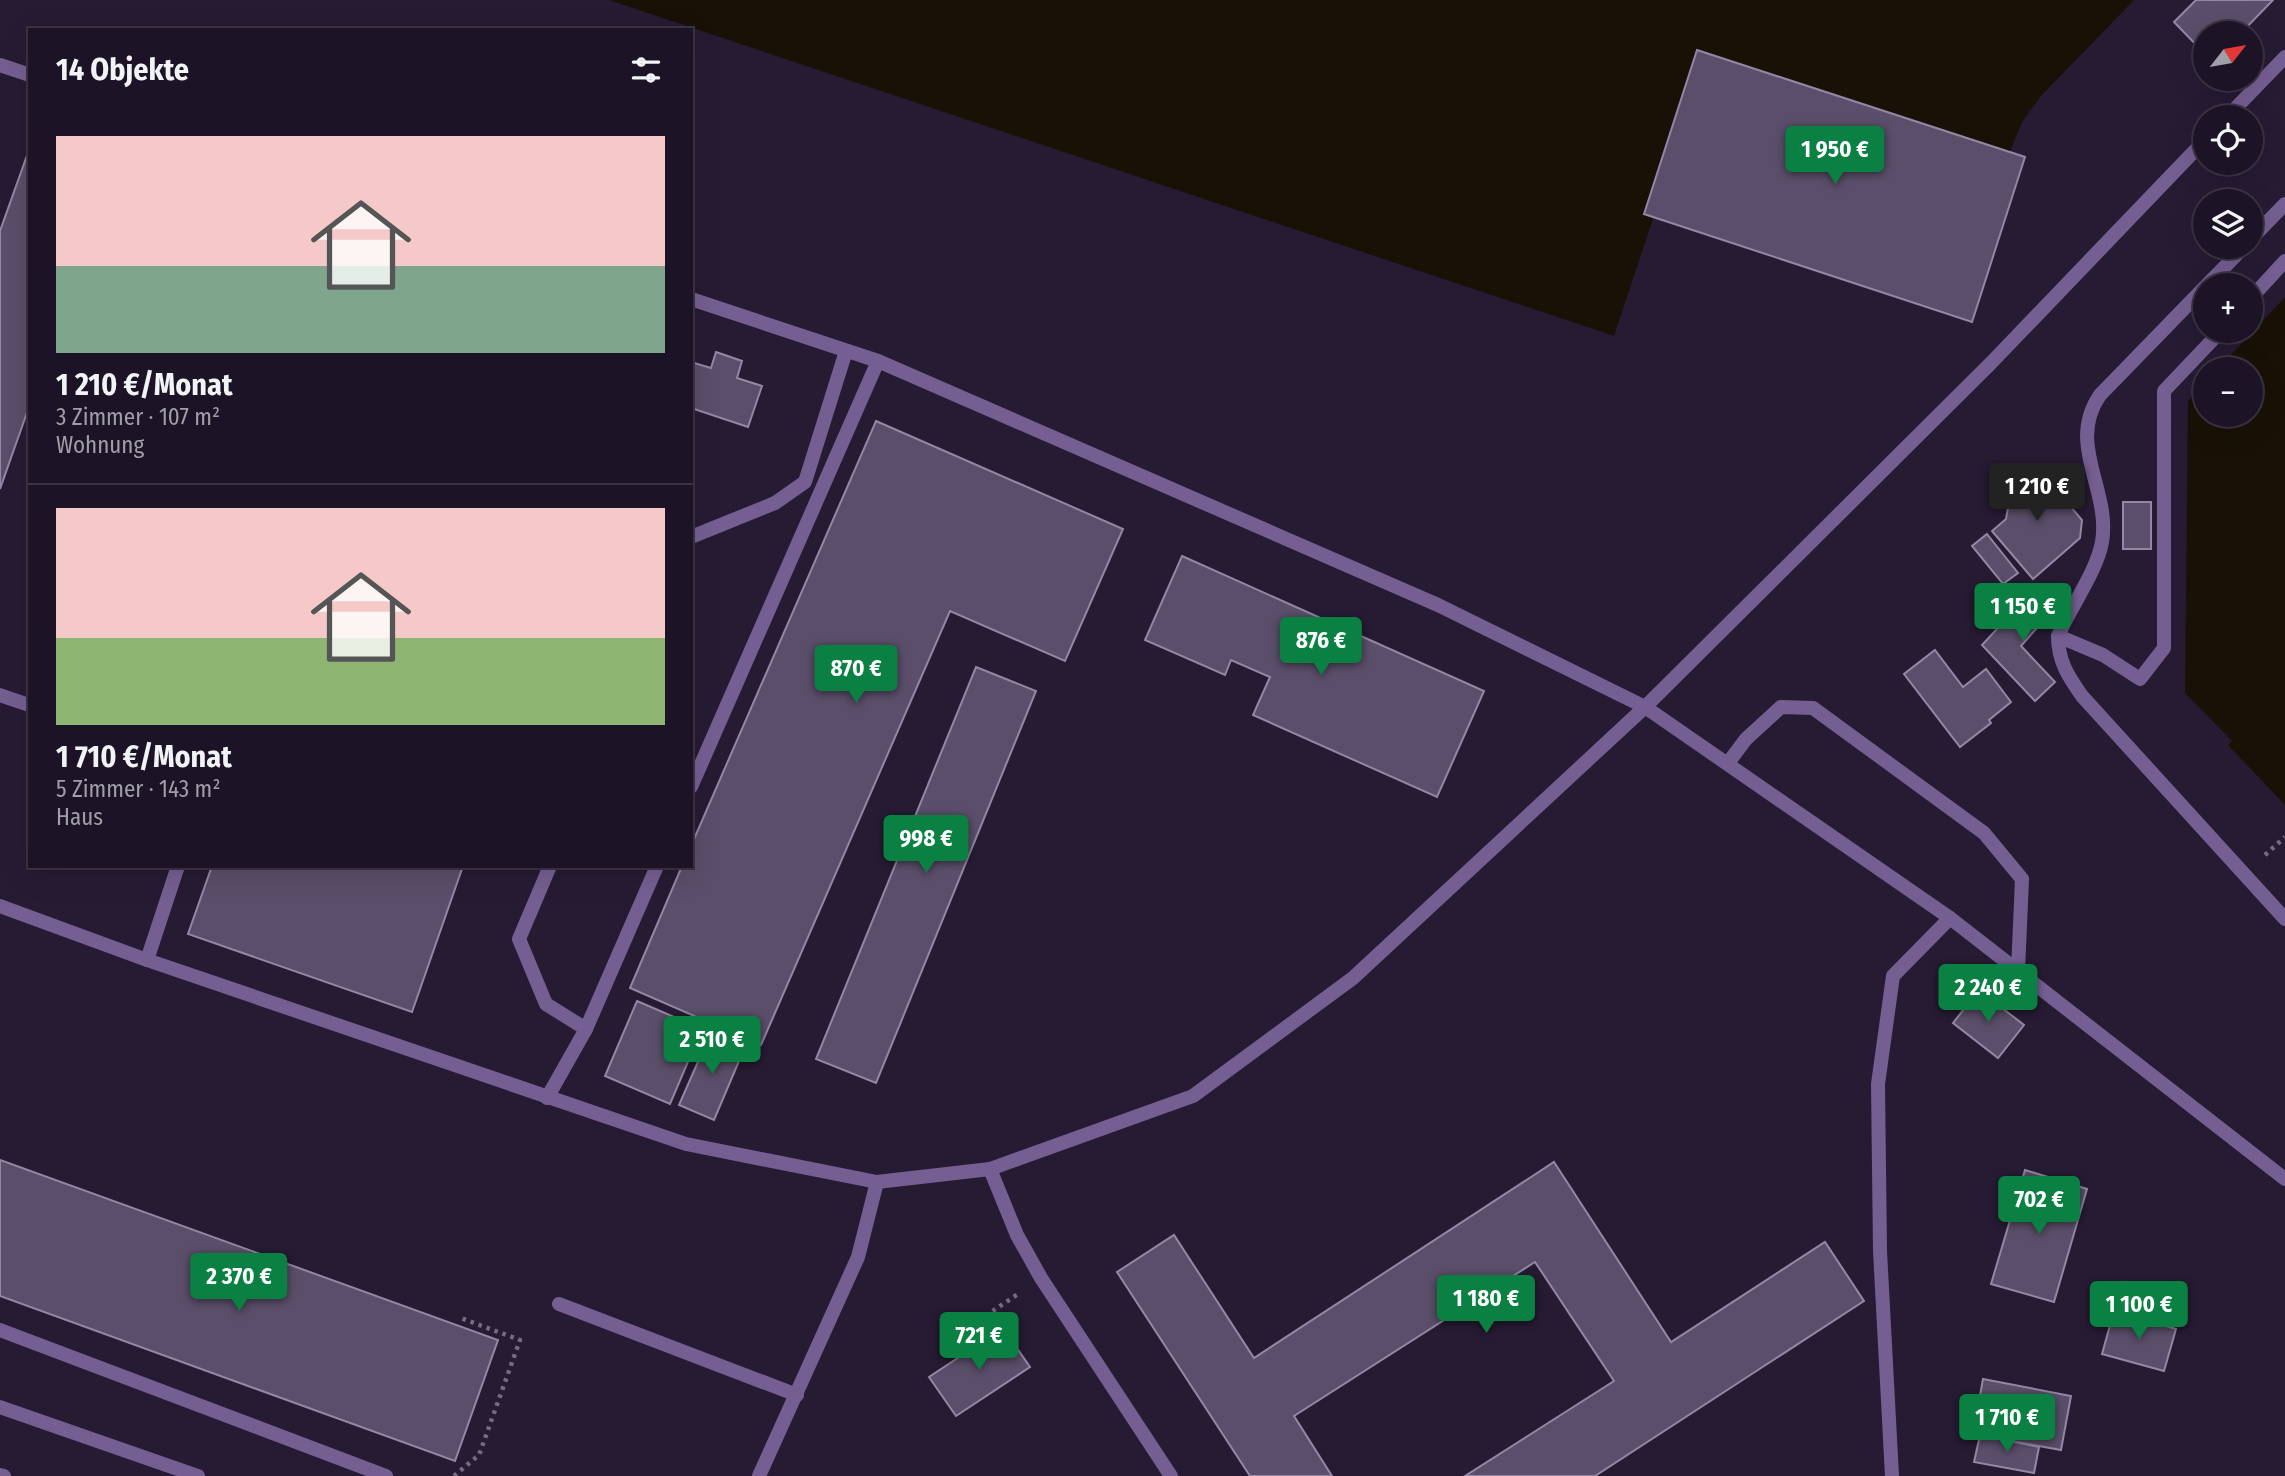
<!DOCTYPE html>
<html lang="de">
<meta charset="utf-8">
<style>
body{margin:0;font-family:"Fira Sans Condensed",sans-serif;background:#251d2e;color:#f1f3f6;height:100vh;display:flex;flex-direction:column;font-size:26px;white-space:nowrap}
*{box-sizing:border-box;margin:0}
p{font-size:23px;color:#a09ea7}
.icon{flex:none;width:38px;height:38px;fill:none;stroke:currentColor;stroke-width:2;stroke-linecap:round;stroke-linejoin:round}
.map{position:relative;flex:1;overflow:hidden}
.side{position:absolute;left:28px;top:28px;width:665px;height:840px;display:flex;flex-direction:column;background:#1c1426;border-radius:0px;box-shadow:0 7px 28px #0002,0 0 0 2px #3a3343}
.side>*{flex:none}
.needle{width:46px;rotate:59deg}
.controls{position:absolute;left:2193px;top:21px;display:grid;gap:14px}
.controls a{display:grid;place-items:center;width:70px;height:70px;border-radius:50%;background:#1c1426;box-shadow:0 7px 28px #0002,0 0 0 2px #3a3343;font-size:35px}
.price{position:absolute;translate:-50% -60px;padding:0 16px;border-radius:7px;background:#0b8043;color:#fff;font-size:23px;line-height:46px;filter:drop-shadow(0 2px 4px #0008)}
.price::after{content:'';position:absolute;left:50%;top:42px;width:21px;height:16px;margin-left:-10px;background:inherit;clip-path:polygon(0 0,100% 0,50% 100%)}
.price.current{background:#222;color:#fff}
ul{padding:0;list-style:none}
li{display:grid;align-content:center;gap:14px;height:371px;padding:0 28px}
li+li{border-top:2px solid #3a3343}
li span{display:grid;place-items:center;height:217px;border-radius:0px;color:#555}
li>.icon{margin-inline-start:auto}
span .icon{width:126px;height:126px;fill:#fffc;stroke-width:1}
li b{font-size:30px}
h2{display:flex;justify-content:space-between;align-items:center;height:84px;padding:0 28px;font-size:30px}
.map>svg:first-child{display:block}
</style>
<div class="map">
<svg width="2285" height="1476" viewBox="0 0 2285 1476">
<rect width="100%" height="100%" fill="#261b33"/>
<g fill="#191106">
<polygon points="609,0 2134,0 2041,96 2022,122 2008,156 1672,162 1614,336"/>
<polygon points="2285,297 2285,805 2228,745 2232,741 2185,693 2188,401 2205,383 2205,415 2250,415 2250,369 2218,369"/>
</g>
<g fill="#5a4e6a" stroke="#9487a6" stroke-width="2">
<polygon points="2196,0 2273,0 2241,33 2205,33 2205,54 2174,22"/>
<polygon points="1697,50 2025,157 1972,322 1644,214"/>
<polygon points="30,147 30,404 0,489 0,231"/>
<polygon points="716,352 742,361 737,378 762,386 748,427 691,408 691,362 711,368"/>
<polygon points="876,421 1123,529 1065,661 950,611 761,1045 630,988 682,866 691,866 691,846"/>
<polygon points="2027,468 2043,474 2082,520 2080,538 2033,579 1992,531 2006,519 2010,497 2004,487"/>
<rect x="2123" y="502" width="28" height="47"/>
<polygon points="1987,534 2018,573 2003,584 1972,546"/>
<polygon points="1182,556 1484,691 1437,797 1253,715 1270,677 1231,660 1225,675 1145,640"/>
<polygon points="2037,586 2058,604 2021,646 2055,682 2035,701 1982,645"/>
<polygon points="1935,650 1963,687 1986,669 2011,702 1989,720 1991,723 1960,747 1904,674"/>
<polygon points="976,667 1036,691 876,1083 816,1059"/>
<polygon points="212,866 463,866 412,1012 188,934"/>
<polygon points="1979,990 2024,1025 1998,1058 1953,1023"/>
<polygon points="637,1001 702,1029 670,1104 605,1076"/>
<polygon points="711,1032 745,1047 714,1120 679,1105"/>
<polygon points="0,1160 498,1340 455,1461 0,1296"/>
<polygon points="1554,1162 1671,1342 1825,1242 1864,1301 1595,1476 1465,1476 1614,1381 1535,1262 1294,1416 1332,1476 1250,1476 1117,1272 1174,1235 1254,1358"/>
<polygon points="2025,1170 2087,1189 2054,1302 1991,1284"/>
<polygon points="2126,1282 2182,1297 2173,1328 2117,1312"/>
<polygon points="2114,1311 2176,1329 2164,1371 2102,1354"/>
<polygon points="1003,1328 1030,1367 956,1416 929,1377"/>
<polygon points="1983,1379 2071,1396 2061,1450 1973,1434"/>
<polygon points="1980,1435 2039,1447 2034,1473 1974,1462"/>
</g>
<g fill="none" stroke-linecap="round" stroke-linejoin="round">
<g stroke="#756c80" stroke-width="4.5" stroke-dasharray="3.5 5" stroke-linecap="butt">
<polyline points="2265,855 2285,837"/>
<polyline points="971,1350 960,1333 1018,1294"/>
<polyline points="454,1476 479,1455 520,1340 458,1317"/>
</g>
<g stroke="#755f92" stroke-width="14">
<polyline points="0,65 30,75"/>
<polyline points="2227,117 2285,57"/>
<polyline points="2250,240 2285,204"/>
<polyline points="2207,285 2244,247"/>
<path d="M2205,287L2100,395C2066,444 2111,490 2102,542C2097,571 2070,608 2058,636C2058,661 2068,676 2082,696L2285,919"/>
<polyline points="691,299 878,361 1438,605 1645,707 1950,918 2285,1179"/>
<polyline points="2250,299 2285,261"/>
<polyline points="691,537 775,503 805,482 846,351"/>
<polyline points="2058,636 2103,655 2140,679 2164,648 2164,391 2221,331"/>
<polyline points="0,695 29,705 30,702"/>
<polyline points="1728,763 1746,739 1781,707 1813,708 1984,833 2022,879 2018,970"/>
<polyline points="691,787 878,361"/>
<polyline points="550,866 519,939 546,1004 586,1029 657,866"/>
<polyline points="0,906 147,960 686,1144 877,1182 990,1169 1193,1096 1353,978 1645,707 1991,363 2205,140"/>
<polyline points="147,960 178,866"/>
<polyline points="547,1098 586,1029"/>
<polyline points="990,1169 1017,1235 1041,1278 1171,1476"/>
<polyline points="559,1304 797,1395"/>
<polyline points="0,1330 386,1476"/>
<polyline points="0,1407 198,1476"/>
<polyline points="0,1475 4,1476"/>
<polyline points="759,1476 858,1257 877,1182"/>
<polyline points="1892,1476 1880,1251 1878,1084 1893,976 1950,918"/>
</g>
</g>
</svg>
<div class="controls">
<a><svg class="needle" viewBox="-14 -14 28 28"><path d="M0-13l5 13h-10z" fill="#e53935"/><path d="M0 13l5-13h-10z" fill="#a09ea7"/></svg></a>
<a><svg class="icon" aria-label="locate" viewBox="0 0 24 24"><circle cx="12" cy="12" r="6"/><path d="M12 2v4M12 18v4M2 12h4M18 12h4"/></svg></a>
<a><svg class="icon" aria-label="layers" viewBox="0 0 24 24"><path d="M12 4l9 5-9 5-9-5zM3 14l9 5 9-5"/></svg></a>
<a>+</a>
<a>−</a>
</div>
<b class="price" style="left:1835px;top:186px">1 950 €</b>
<b class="price current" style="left:2037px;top:523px">1 210 €</b>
<b class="price" style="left:2023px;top:643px">1 150 €</b>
<b class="price" style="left:1321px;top:677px">876 €</b>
<b class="price" style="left:856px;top:705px">870 €</b>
<b class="price" style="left:926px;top:875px">998 €</b>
<b class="price" style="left:1988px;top:1024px">2 240 €</b>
<b class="price" style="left:712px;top:1076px">2 510 €</b>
<b class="price" style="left:2039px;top:1236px">702 €</b>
<b class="price" style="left:239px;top:1313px">2 370 €</b>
<b class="price" style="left:1486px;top:1335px">1 180 €</b>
<b class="price" style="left:2139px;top:1341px">1 100 €</b>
<b class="price" style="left:979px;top:1372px">721 €</b>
<b class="price" style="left:2007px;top:1454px">1 710 €</b>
<section class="side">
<h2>14 Objekte<svg class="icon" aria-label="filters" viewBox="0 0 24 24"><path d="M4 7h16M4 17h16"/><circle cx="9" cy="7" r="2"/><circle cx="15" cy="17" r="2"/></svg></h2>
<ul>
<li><span style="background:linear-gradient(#f6c9c9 60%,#7fa58c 0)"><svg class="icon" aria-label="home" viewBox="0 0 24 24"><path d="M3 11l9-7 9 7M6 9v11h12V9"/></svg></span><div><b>1 210 €/Monat</b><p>3 Zimmer · 107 m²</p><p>Wohnung</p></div></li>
<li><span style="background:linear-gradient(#f6c9c9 60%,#8fb573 0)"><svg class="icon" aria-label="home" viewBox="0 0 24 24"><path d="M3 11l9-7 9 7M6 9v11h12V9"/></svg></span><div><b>1 710 €/Monat</b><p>5 Zimmer · 143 m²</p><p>Haus</p></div></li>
</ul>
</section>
</div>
